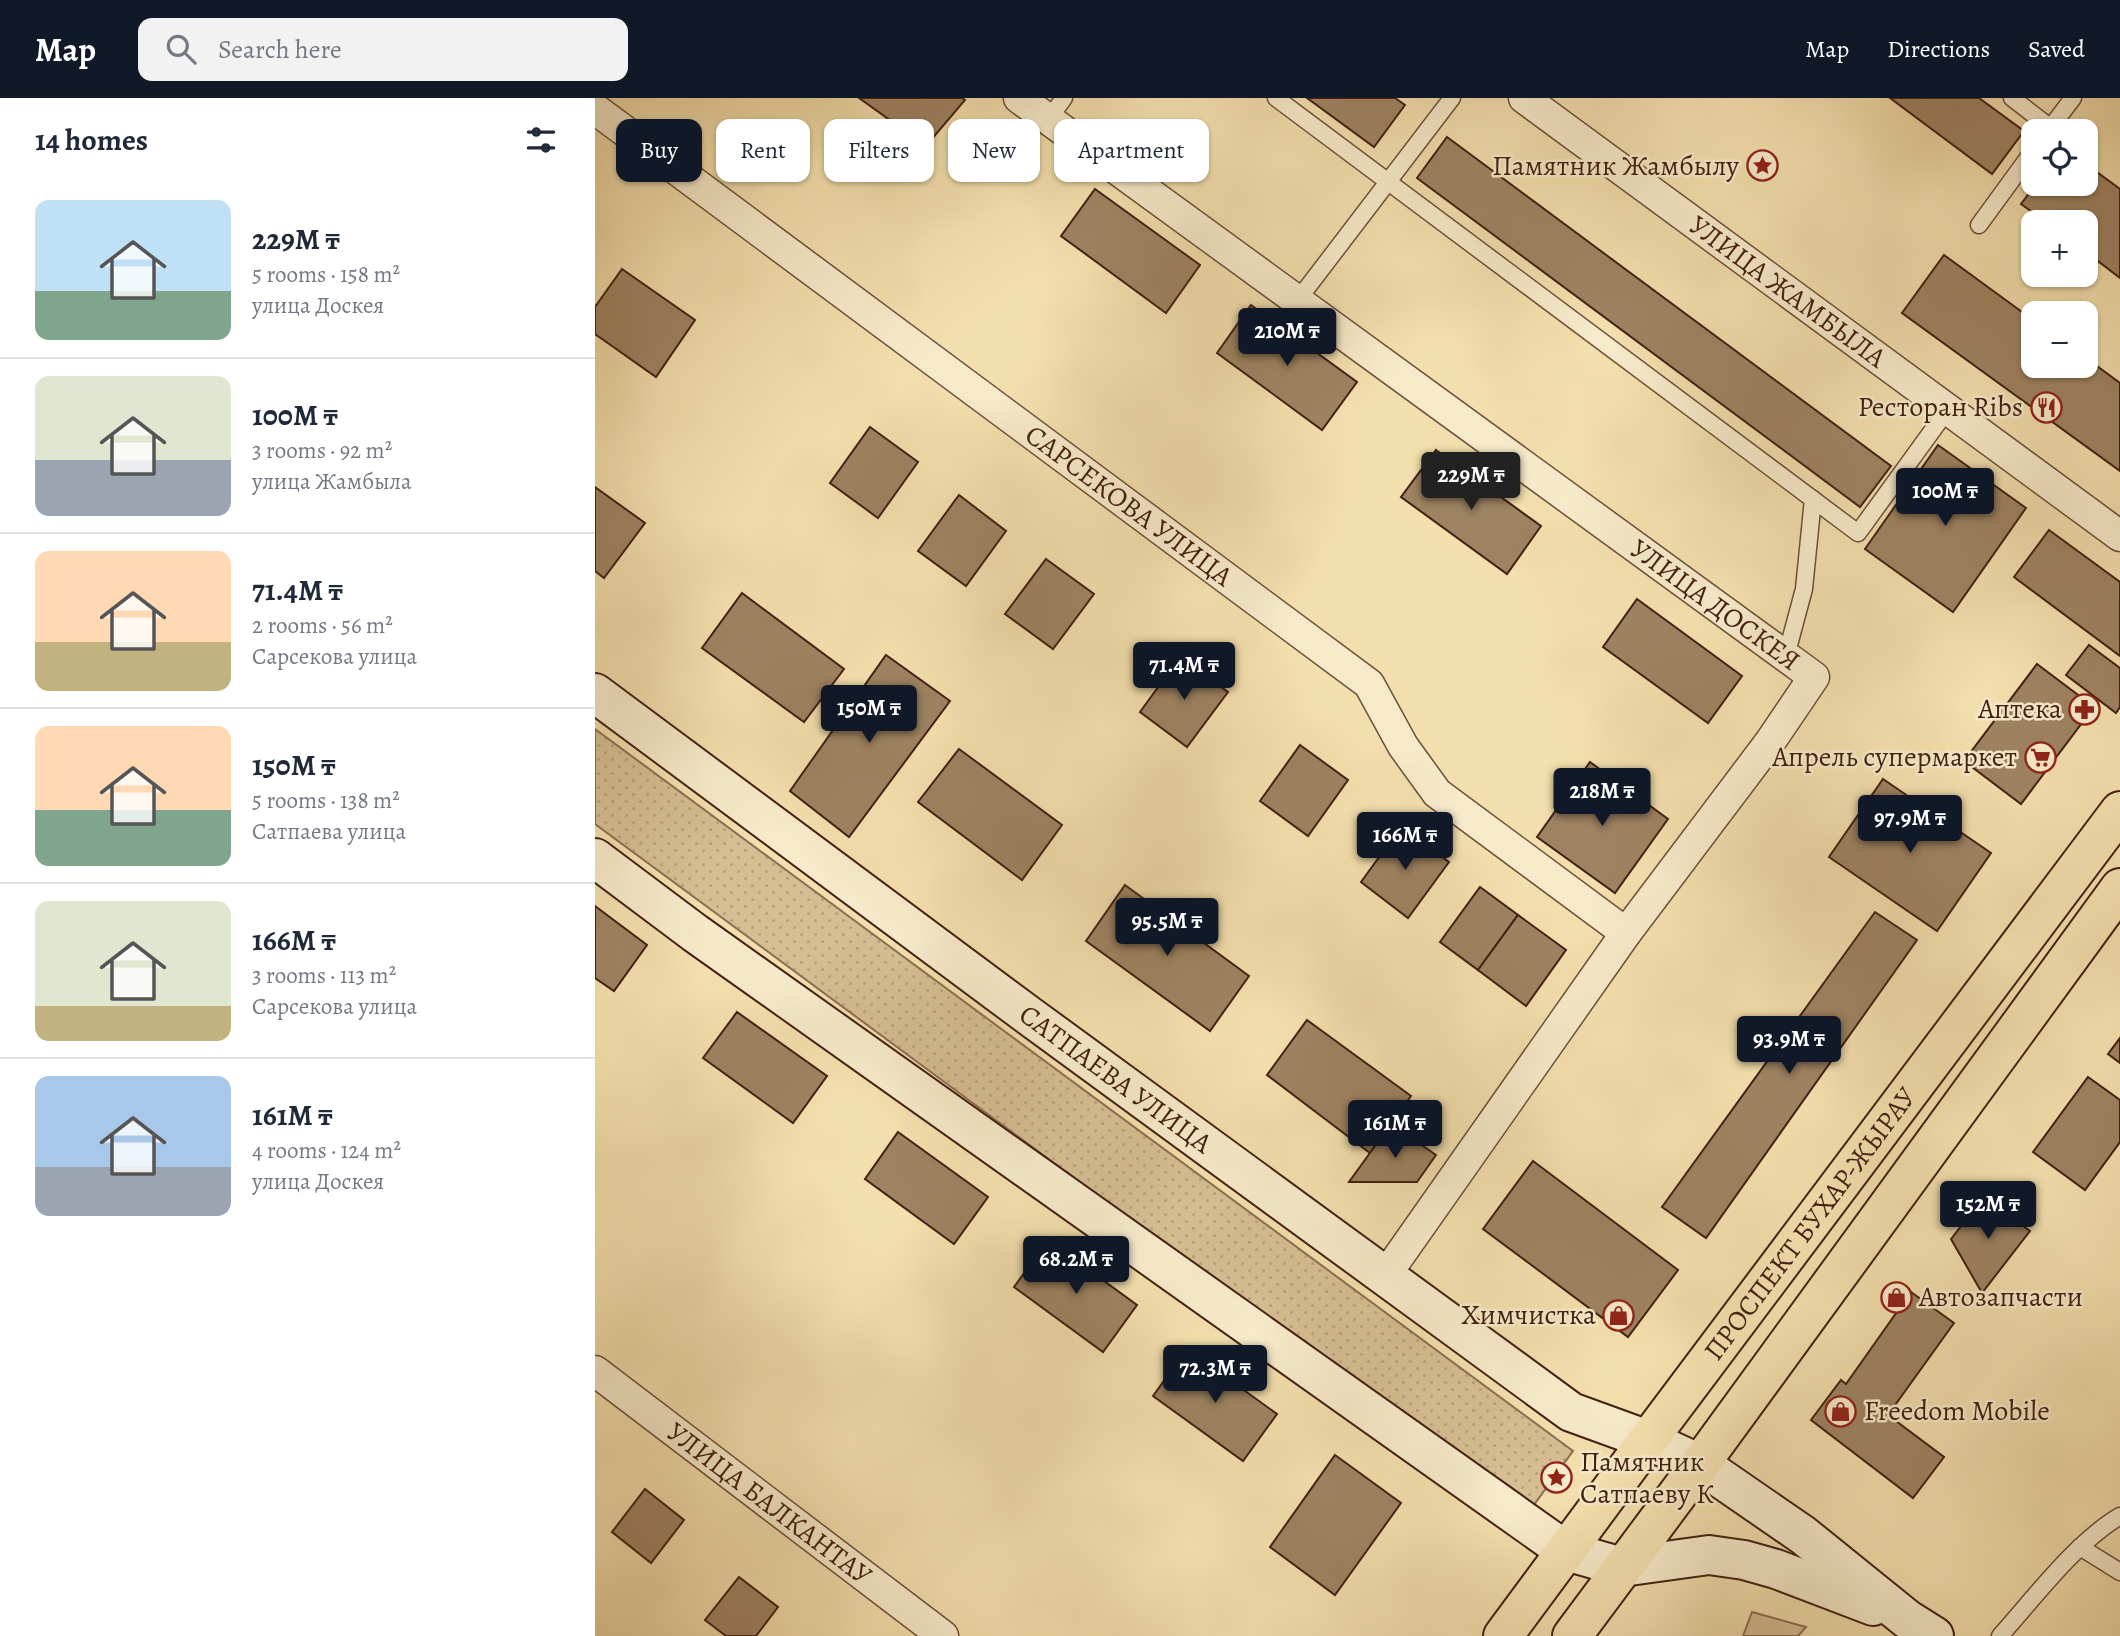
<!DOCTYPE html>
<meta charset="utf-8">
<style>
body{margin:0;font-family:Alegreya,serif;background:#f2f2f3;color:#1f2937;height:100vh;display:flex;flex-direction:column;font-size:26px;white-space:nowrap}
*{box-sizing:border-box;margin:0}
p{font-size:23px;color:#747a83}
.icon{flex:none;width:38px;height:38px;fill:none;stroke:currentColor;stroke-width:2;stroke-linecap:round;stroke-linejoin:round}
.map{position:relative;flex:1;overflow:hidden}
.side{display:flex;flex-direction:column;background:#fff;width:595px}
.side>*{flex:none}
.banner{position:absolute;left:21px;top:21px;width:665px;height:63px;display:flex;gap:14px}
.controls{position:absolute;left:1426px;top:21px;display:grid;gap:14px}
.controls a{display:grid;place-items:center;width:77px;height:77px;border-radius:14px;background:#fff;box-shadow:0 2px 5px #0004;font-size:35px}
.price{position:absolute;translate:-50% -60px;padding:0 16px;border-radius:7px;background:#111827;color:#fff;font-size:23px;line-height:46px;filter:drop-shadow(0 2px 4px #0008)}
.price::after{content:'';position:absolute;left:50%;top:42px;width:21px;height:16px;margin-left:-10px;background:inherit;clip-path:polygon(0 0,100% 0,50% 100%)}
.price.current{background:#222;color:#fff}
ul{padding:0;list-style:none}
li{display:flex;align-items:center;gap:21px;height:175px;padding:0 35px}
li+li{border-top:2px solid #e0e1e3}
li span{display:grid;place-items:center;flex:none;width:196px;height:140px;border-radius:14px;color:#555}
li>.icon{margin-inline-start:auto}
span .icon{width:84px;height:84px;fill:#fffc;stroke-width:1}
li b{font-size:30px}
h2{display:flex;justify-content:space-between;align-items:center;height:84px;padding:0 35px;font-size:30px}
.tag{padding:0 24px;border-radius:14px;background:#fff;box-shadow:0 2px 5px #0004;font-size:24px;line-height:63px}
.tag.current{background:#111827;color:#fff}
header{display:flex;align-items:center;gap:42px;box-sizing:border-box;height:98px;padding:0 35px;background:#111827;color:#fff}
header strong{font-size:33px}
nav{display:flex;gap:38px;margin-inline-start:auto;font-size:24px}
.search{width:490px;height:63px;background:#f2f2f3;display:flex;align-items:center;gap:18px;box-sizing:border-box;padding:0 24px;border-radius:14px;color:#747a83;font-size:26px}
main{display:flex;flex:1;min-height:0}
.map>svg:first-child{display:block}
</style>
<header>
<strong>Map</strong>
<div class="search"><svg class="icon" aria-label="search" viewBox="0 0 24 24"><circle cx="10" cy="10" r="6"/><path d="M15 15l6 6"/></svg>Search here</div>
<nav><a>Map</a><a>Directions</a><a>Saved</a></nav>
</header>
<main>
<section class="side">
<h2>14 homes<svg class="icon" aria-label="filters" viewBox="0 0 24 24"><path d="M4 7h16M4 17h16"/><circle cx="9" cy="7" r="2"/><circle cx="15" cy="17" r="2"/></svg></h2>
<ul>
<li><span style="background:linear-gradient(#bfe0f5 65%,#7fa58c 0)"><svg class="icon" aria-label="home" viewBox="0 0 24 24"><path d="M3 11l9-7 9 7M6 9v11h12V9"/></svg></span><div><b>229M ₸</b><p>5 rooms · 158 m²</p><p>улица Доскея</p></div></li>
<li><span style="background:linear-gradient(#dfe7d0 60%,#9aa5b1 0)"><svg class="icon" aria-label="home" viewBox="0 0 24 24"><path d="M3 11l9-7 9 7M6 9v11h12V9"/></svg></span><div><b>100M ₸</b><p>3 rooms · 92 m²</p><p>улица Жамбыла</p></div></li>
<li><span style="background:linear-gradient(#ffd9b3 65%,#c2b280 0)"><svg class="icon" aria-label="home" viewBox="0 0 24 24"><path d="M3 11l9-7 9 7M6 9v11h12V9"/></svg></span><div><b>71.4M ₸</b><p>2 rooms · 56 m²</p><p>Сарсекова улица</p></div></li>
<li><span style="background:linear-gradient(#ffd9b3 60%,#7fa58c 0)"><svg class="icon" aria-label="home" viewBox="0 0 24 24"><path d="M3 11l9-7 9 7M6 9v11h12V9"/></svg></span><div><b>150M ₸</b><p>5 rooms · 138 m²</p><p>Сатпаева улица</p></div></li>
<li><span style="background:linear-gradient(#dfe7d0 75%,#c2b280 0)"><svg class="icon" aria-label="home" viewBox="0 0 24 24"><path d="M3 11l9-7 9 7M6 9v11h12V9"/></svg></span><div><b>166M ₸</b><p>3 rooms · 113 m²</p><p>Сарсекова улица</p></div></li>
<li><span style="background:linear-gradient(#a9c7e8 65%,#9aa5b1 0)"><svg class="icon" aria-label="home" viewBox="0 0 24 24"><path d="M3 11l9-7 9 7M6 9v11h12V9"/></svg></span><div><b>161M ₸</b><p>4 rooms · 124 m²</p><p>улица Доскея</p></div></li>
</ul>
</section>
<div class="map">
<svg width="1525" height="1538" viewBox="0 0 1525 1538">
<defs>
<pattern id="park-dots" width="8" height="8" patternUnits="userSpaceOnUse" patternTransform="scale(1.75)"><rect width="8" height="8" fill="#d5be92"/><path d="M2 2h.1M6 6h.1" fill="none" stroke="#b8a37d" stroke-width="1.8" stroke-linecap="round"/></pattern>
</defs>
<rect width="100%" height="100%" fill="#f3dfad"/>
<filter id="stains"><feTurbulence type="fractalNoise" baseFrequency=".00286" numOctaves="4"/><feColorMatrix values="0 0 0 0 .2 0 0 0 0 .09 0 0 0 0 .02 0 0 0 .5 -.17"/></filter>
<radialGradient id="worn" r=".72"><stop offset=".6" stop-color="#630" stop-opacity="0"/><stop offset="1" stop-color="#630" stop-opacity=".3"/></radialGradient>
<polygon fill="#d5be92" stroke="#8c6e52" stroke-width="2" points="1157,1514 1211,1529 1203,1538 1148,1538"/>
<polygon fill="url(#park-dots)" stroke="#8c6e52" stroke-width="2" points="0,631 978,1353 933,1415 0,726"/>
<g fill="#9e8362" stroke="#421f11" stroke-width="2">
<polygon points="264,0 367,0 370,2 331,48"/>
<polygon points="712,0 800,0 810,7 779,49"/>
<polygon points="1295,0 1384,0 1429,33 1397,76"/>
<polygon points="852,39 1296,368 1265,409 822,80"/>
<polygon points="1491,66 1525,91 1525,180 1491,154 1491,124 1451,124 1426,106 1441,86 1491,86"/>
<polygon points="500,91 605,167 571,215 466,138"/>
<polygon points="1349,157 1438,222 1438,268 1491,268 1491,260 1525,285 1525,373 1307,215"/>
<polygon points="27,171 100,222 61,279 0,236 0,209"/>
<polygon points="656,207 762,284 727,332 622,255"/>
<polygon points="275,329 323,364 283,420 235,385"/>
<polygon points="1343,347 1431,410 1358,514 1270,451"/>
<polygon points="841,352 946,428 912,476 806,399"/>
<polygon points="0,389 50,425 9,480 0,473"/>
<polygon points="364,397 411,433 371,488 323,453"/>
<polygon points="1454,432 1525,484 1525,558 1419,479"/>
<polygon points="451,461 499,496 458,551 410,516"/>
<polygon points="147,495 249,571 209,624 107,550"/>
<polygon points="1042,501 1147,578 1113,625 1008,549"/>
<polygon points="1494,547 1525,570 1525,609 1521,615 1471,577"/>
<polygon points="291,557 355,603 254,739 195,693"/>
<polygon points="585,559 633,594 592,649 545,614"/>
<polygon points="1442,566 1499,609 1426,706 1369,663"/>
<polygon points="705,647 753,682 713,738 665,703"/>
<polygon points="364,651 467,727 427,782 323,704"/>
<polygon points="995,664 1073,721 1020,795 942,739"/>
<polygon points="1288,681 1396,755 1342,833 1234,759"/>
<polygon points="806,729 854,764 813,820 766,784"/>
<polygon points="530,787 654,878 615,933 491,843"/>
<polygon points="885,789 923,817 883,872 845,844"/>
<polygon points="0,808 52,847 19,893 0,880"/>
<polygon points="1280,814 1322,842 1111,1140 1067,1109"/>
<polygon points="923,817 971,852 931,908 883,872"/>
<polygon points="142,914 232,978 198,1025 108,960"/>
<polygon points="712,922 816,998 775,1055 672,977"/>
<polygon points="1525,940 1525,965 1513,956"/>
<polygon points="1493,979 1525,1002 1525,1044 1490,1092 1438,1054"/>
<polygon points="796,1026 841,1057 822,1084 754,1084"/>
<polygon points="303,1034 393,1099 359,1146 270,1081"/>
<polygon points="938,1063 1083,1172 1033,1239 888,1131"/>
<polygon points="1389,1099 1435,1133 1387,1195 1356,1141"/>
<polygon points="453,1142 542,1207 508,1254 419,1189"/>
<polygon points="1316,1194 1359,1225 1293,1317 1349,1359 1318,1400 1216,1322 1246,1282 1251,1286"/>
<polygon points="592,1251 682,1316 648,1363 558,1298"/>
<polygon points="740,1357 806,1405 740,1497 675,1449"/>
<polygon points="50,1391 89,1422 56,1465 17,1434"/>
<polygon points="144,1479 183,1509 161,1538 131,1538 110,1522"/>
</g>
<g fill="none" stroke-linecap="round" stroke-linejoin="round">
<defs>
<g id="lane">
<polyline points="681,0 1263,435 1353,311"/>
<polyline points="1417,0 1456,30"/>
<polyline points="453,22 469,0"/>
<polyline points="1453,33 1478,0"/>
<polyline points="1384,127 1438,53"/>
<polyline points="702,203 857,0"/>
<polyline points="1191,558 1209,491 1218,401"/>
<polyline points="1485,1449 1525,1474"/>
<path d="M1405,1538C1440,1499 1481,1444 1525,1418"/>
</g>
<g id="street">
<path id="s1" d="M424,0L1219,579L1175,644L1031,835L790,1178"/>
<path id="s2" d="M929,0L1525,438"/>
<path id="s3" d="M0,11L774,586L808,648L842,695L1031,835"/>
<path id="s4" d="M0,1273L348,1538"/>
</g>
<g id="secondary">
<path id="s5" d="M0,595L433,917L976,1314L1053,1342L1105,1366L1208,1437L1312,1521L1339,1538"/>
<polyline points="0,760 100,835 971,1453 1027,1469 1114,1457 1149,1462 1181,1471 1278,1508"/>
</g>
<g id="primary">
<path id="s6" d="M908,1538L1053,1342L1525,713"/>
<polyline points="977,1538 1105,1366 1525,790"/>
</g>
</defs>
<use href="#lane" stroke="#6e4f38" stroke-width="19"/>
<use href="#street" stroke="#6e4f38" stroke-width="33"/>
<use href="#secondary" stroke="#421f11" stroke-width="42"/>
<use href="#primary" stroke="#421f11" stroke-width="42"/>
<use href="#lane" stroke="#f7eaca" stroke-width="16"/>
<use href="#street" stroke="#f7eaca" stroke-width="30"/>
<use href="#secondary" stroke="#f7eaca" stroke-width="38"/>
<use href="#primary" stroke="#f3dfad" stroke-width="38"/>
</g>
<defs>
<symbol id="sight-ring" viewBox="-11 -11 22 22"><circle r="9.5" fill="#f7eaca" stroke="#8f2418" stroke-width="1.5"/><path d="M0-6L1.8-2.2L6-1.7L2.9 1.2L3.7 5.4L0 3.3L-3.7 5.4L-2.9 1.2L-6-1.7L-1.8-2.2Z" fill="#8f2418"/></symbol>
<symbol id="restaurant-ring" viewBox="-11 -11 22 22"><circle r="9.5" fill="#f7eaca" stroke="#8f2418" stroke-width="1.5"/><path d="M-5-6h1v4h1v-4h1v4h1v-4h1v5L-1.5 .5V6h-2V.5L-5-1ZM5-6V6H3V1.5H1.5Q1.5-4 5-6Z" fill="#8f2418"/></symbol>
<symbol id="pharmacy-ring" viewBox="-11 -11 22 22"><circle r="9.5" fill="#f7eaca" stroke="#8f2418" stroke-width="1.5"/><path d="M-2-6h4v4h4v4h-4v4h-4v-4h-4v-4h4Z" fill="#8f2418"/></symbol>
<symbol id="supermarket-ring" viewBox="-11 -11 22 22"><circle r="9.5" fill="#f7eaca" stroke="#8f2418" stroke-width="1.5"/><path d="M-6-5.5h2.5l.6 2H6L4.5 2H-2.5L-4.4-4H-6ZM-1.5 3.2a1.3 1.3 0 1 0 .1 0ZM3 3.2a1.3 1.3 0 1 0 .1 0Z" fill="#8f2418"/></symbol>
<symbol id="shop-ring" viewBox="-11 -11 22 22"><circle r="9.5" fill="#f7eaca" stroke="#8f2418" stroke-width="1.5"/><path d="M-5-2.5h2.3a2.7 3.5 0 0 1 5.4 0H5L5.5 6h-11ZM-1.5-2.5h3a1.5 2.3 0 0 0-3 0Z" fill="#8f2418"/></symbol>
</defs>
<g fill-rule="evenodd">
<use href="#sight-ring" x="1150" y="50" width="35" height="35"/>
<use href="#restaurant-ring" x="1434" y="292" width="35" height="35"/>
<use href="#pharmacy-ring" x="1472" y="594" width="35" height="35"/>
<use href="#supermarket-ring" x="1428" y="642" width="35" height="35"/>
<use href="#shop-ring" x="1284" y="1182" width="35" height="35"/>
<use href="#shop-ring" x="1006" y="1200" width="35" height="35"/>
<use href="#shop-ring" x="1228" y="1296" width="35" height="35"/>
<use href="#sight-ring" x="944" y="1362" width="35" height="35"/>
</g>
<g text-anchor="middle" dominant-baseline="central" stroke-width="5" stroke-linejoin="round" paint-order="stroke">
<g font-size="28" fill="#421f11" stroke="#f7eaca" text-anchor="end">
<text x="1144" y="68">Памятник Жамбылу</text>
<text x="1428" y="309">Ресторан Ribs</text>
<text x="1467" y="611">Аптека</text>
<text x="1422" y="659">Апрель супермаркет</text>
<text x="1324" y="1199" text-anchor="start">Автозапчасти</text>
<text x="1001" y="1217">Химчистка</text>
<text x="1269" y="1313" text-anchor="start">Freedom Mobile</text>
<text x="985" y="1364" text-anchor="start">Памятник<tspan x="985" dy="32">Сатпаеву К</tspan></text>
</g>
<g font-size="28" fill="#421f11" stroke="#f7eaca">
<text stroke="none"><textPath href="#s2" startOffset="327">УЛИЦА ЖАМБЫЛА</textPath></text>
<text stroke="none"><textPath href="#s3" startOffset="665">САРСЕКОВА УЛИЦА</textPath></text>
<text stroke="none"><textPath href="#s1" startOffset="861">УЛИЦА ДОСКЕЯ</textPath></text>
<text stroke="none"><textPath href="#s5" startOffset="648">САТПАЕВА УЛИЦА</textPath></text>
<text stroke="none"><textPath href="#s6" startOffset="514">ПРОСПЕКТ БУХАР-ЖЫРАУ</textPath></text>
<text stroke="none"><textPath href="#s4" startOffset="219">УЛИЦА БАЛКАНТАУ</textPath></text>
</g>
</g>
<rect width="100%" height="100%" filter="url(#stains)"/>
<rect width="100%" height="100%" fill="url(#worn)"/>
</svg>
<div class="controls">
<a><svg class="icon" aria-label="locate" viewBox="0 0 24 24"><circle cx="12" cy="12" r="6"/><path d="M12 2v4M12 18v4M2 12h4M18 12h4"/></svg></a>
<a>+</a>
<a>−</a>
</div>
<b class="price" style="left:692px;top:270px">210M ₸</b>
<b class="price current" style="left:876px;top:414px">229M ₸</b>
<b class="price" style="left:1350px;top:430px">100M ₸</b>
<b class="price" style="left:589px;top:604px">71.4M ₸</b>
<b class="price" style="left:274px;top:647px">150M ₸</b>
<b class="price" style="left:1007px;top:730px">218M ₸</b>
<b class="price" style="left:1315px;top:757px">97.9M ₸</b>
<b class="price" style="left:810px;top:774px">166M ₸</b>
<b class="price" style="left:572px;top:860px">95.5M ₸</b>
<b class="price" style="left:1194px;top:978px">93.9M ₸</b>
<b class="price" style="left:800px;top:1062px">161M ₸</b>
<b class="price" style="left:1393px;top:1143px">152M ₸</b>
<b class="price" style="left:481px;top:1198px">68.2M ₸</b>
<b class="price" style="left:620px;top:1307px">72.3M ₸</b>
<div class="banner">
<a class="tag current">Buy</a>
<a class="tag">Rent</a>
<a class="tag">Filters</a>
<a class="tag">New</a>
<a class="tag">Apartment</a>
</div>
</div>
</main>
